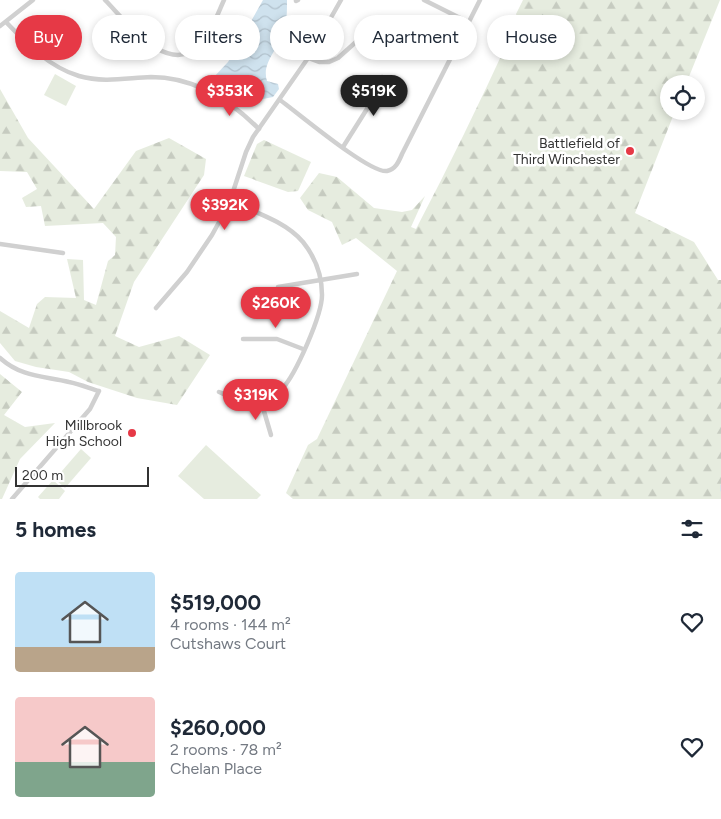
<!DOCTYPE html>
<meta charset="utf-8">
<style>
body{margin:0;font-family:Figtree,sans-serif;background:#f2f2f3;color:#1f2937;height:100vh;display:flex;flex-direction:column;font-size:19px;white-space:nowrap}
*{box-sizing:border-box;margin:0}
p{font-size:16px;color:#747a83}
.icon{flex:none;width:28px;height:28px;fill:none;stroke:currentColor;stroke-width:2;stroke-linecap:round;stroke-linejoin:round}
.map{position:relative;height:499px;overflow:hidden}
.details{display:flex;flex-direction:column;background:#fff;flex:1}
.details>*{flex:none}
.guide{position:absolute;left:15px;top:15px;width:691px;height:45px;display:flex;gap:10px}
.fabs{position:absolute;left:660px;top:75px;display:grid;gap:10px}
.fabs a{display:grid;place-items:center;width:45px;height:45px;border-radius:50%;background:#fff;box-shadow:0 2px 8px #0003;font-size:25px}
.scale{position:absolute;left:15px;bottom:12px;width:134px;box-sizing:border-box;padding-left:5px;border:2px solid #333;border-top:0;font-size:14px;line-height:18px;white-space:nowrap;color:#333;-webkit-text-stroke:4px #fff;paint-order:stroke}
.price{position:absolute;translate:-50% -42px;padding:0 11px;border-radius:18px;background:#e63946;color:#fff;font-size:16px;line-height:32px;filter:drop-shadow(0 1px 2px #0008)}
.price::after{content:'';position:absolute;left:50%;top:30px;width:15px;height:11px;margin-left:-8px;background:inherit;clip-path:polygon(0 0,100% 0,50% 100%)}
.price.active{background:#222;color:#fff}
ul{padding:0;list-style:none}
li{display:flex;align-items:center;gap:15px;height:125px;padding:0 15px}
li span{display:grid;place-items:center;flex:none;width:140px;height:100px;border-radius:5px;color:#555}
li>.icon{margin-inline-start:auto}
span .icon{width:60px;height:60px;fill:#fffc;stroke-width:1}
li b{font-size:21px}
h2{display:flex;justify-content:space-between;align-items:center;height:60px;padding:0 15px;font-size:21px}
.tag{padding:0 18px;border-radius:22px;background:#fff;box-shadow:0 2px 8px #0003;font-size:18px;line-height:45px}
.tag.active{background:#e63946;color:#fff}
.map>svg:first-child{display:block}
</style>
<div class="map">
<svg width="721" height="499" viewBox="0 0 721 499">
<defs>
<pattern id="forest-firs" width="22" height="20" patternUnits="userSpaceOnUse" patternTransform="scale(1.25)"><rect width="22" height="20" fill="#e6ecdf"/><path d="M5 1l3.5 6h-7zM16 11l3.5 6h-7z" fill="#c6cbc0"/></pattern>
<pattern id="water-waves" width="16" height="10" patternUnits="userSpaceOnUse" patternTransform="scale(1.25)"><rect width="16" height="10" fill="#cfe2ee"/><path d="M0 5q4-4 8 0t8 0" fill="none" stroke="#b2c2cd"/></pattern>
</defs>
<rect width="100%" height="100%" fill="#fff"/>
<g fill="#e6ecdf">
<polygon points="55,74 76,86 66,106 44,95"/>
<polygon points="206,445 261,495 257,499 204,499 178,476"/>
<polygon points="81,449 91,458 65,488 55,479"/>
<polygon points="53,480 65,491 59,499 40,499 38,497"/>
</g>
<g fill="url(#forest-firs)">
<path d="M523,0H720L686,84H669V111H675L635,213L694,242L718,280H721V499H293L286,493L308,445L317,439L397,271L356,238L342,245L332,222L308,210L300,198L319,173L337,177L374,208L402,212L412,210L425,196L411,227L416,229C452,160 486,90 518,19L516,14Z"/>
<polygon points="0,89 28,138 94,209 136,151 169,138 206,159 204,175 134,282 115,336 139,347 179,336 210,355 177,405 137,398 88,382 69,372 36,367 15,361 0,343 0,311 29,328 37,304 45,297 76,298 67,259 83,260 84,300 96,305 108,261 115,255 116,237 103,223 45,226 41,206 26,207 22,198 37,189 27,172 0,171"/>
<polygon points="264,140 311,162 298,191 288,192 244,176 257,144"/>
<polygon points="0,374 22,392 4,415 25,427 55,423 20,459 2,499 0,499"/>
</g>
<path fill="url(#water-waves)" d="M263,0H287C287,11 287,22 284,32C279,48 261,63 267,81L278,84L279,89L273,97L242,103L216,85L213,78L228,62Z"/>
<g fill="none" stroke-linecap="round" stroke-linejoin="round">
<polyline stroke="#cfe2ee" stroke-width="1" points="721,485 721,491"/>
<g stroke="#d0d0d0" stroke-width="4.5">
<path d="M105,0C126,21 168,79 201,44C212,32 217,15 224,0"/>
<polyline points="424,0 468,22"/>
<polyline points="296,1 298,0"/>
<path d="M6,22C27,44 49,67 79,76C104,83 126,78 151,77C193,77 230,100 259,129"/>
<polyline points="0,26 33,0"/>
<polyline points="282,48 319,62 329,62 338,58 357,41 377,37"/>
<path d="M280,100C298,113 370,174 387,171C396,169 399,161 402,154L480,0"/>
<polyline points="343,147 377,93 382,77"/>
<polyline points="0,244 63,253"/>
<polyline points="278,287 357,274"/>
<polyline points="156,308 187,272 212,235 229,204 246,152 253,137 308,58 341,0"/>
<polyline points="243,339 277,339 303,349"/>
<path d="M0,358C21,377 43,376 69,382C79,384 89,388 99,391L90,409L12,499"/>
<path d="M219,392C233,398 247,405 263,401C270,399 277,395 282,389C296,374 322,315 322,295C322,275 315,257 303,242C285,221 254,212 230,201"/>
<polyline points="261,401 271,435"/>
</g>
</g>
<g fill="#e63946" stroke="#fff" stroke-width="2">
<circle cx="630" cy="151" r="5"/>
<circle cx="132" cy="433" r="5"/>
</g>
<g text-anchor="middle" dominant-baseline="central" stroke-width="5" stroke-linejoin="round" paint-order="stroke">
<g font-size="14" fill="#333" stroke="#fff" text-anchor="end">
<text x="620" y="143">Battlefield of<tspan x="620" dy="16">Third Winchester</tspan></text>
<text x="122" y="425">Millbrook<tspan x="122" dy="16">High School</tspan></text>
</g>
</g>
</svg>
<div class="fabs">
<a><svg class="icon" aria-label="locate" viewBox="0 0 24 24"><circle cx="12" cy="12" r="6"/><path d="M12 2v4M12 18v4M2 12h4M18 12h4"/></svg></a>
</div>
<div class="scale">200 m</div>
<b class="price" style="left:230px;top:117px">$353K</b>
<b class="price active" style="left:374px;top:117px">$519K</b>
<b class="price" style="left:225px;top:231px">$392K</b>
<b class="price" style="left:276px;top:329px">$260K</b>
<b class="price" style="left:256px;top:421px">$319K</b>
<div class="guide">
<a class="tag active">Buy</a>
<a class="tag">Rent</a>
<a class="tag">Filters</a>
<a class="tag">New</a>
<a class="tag">Apartment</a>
<a class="tag">House</a>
</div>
</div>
<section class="details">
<h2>5 homes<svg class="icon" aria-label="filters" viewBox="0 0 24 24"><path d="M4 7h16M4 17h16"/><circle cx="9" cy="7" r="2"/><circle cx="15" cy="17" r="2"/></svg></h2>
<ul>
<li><span style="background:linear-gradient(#bfe0f5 75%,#b9a48a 0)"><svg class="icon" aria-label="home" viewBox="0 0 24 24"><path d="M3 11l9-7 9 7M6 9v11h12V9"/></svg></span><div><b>$519,000</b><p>4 rooms · 144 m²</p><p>Cutshaws Court</p></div><svg class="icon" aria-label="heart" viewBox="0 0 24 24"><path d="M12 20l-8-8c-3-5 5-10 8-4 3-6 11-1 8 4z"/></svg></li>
<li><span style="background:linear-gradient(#f6c9c9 65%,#7fa58c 0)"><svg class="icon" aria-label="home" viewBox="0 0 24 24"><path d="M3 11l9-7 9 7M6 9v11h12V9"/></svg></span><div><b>$260,000</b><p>2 rooms · 78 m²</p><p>Chelan Place</p></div><svg class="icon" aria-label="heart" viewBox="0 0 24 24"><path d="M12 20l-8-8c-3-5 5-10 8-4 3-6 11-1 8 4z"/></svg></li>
</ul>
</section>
